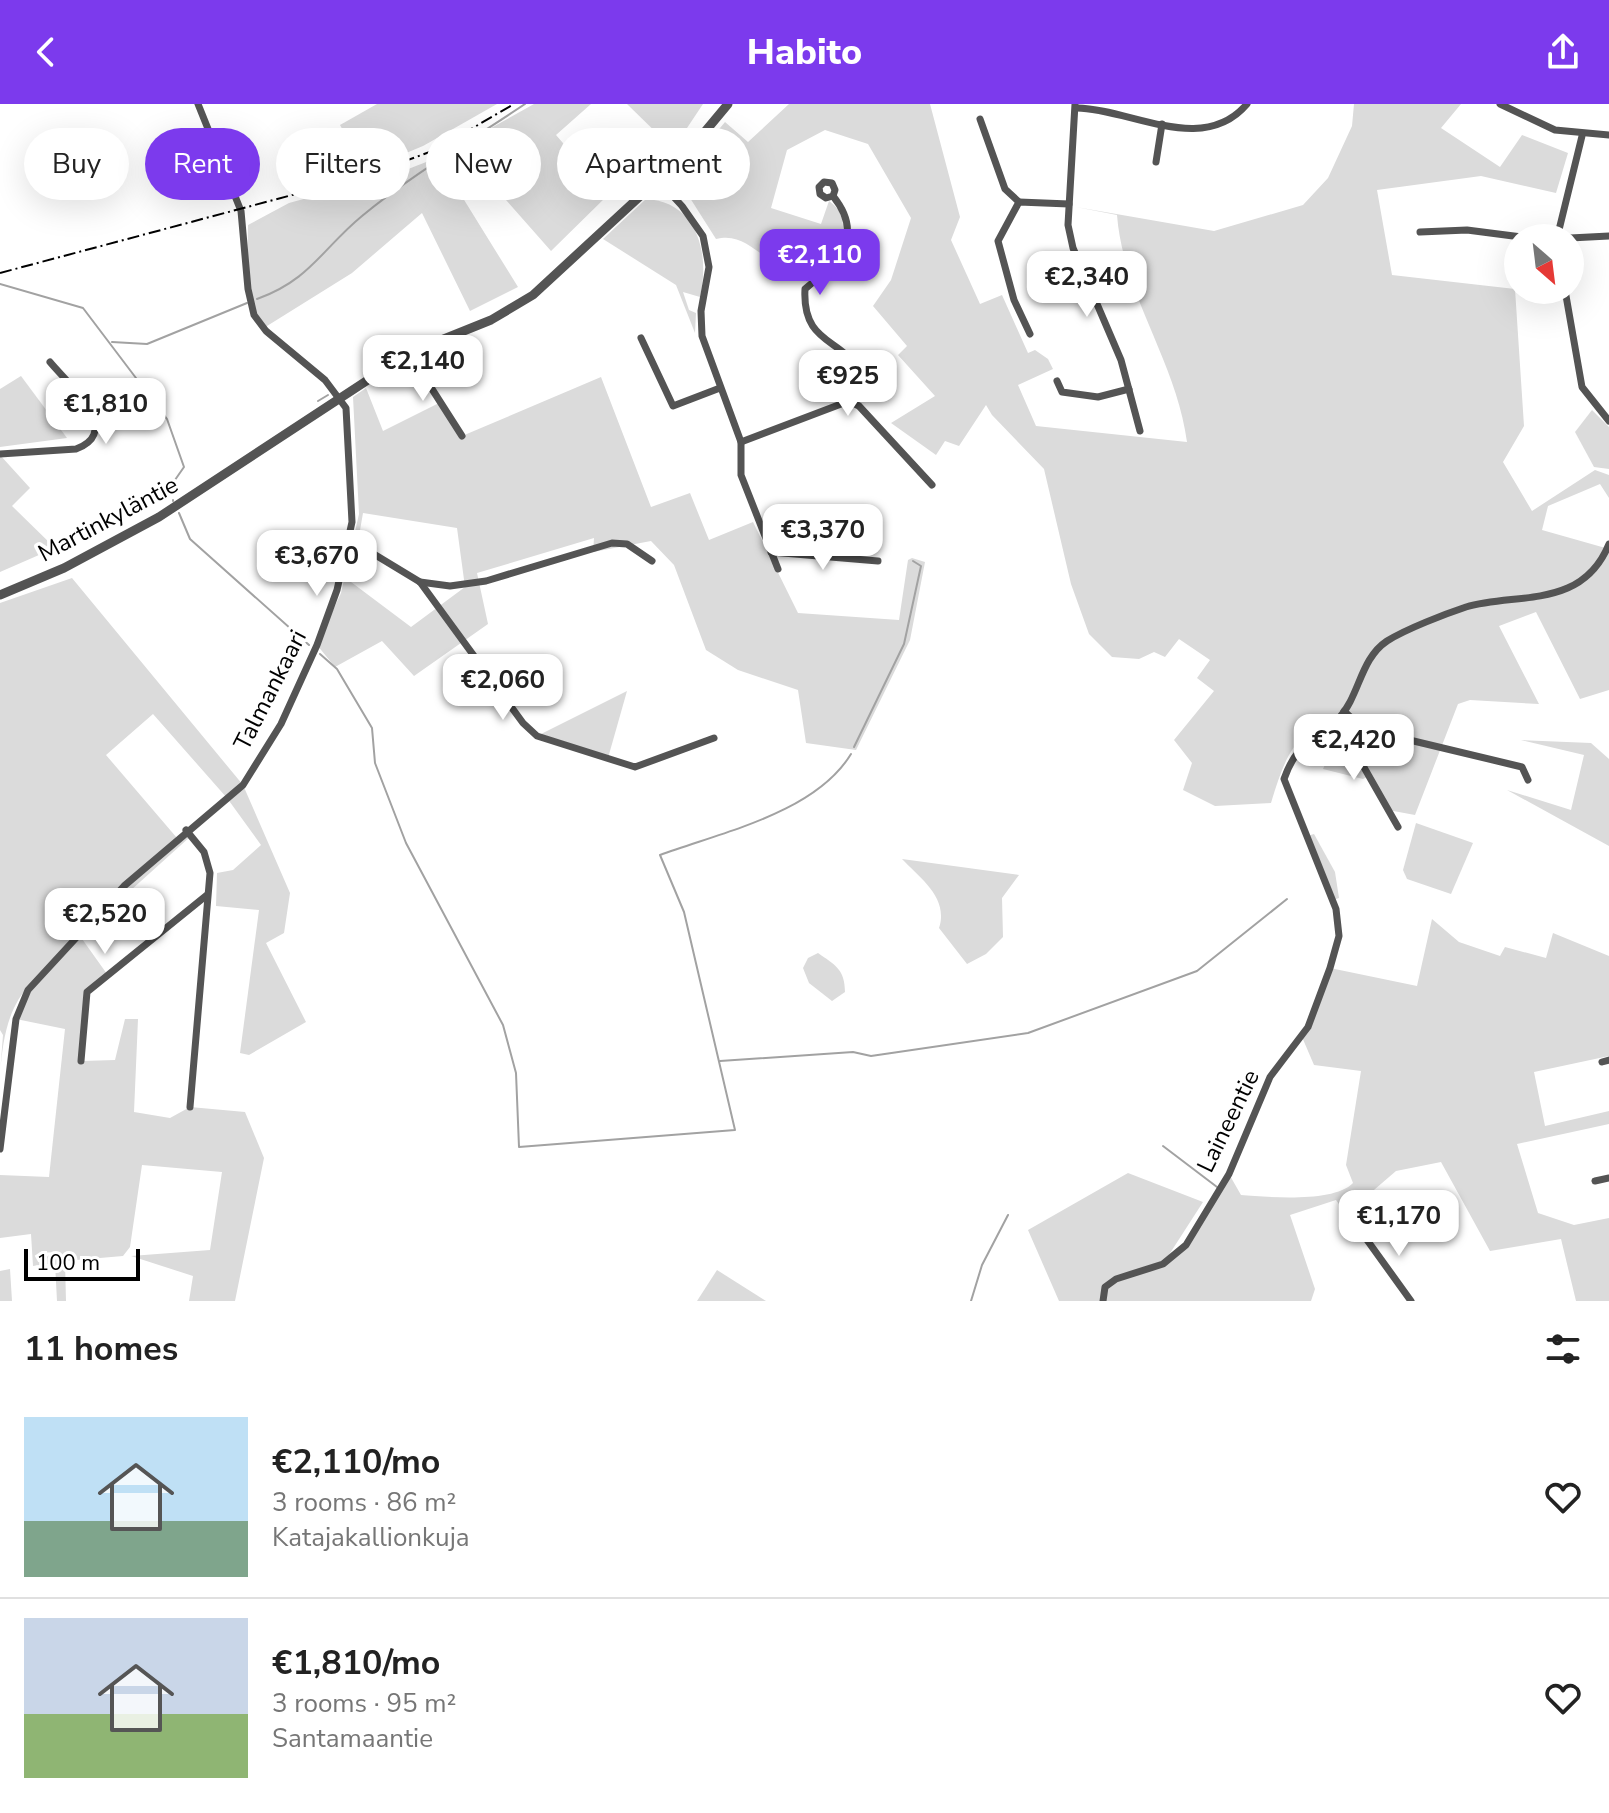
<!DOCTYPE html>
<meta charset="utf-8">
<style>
body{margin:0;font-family:"Nunito Sans",sans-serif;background:#f6f6f6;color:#222;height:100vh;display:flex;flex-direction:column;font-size:30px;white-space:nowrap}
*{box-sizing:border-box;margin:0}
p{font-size:26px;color:#767676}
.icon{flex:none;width:44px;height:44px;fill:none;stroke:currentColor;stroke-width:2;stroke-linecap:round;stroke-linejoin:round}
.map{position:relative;height:1197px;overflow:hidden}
.panel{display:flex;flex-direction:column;background:#fff;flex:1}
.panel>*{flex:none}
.guide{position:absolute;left:24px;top:24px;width:800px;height:72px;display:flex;gap:16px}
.needle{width:52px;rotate:152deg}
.buttons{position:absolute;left:1504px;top:120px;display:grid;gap:16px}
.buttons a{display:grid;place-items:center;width:80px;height:80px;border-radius:50%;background:#fff;box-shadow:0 8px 32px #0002;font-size:40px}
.scale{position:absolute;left:24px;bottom:20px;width:116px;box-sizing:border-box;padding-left:8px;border:4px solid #000;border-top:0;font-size:22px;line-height:28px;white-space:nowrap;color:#000;-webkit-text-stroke:6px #fff;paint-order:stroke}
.price{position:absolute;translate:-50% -68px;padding:0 18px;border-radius:16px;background:#fff;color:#222;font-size:26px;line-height:52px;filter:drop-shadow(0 2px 4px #0008)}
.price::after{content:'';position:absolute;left:50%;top:48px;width:24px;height:18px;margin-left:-12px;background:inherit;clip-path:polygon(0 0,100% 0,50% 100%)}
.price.current{background:#7c3aed;color:#fff}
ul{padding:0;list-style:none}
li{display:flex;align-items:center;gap:24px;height:200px;padding:0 24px}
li+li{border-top:2px solid #e0e0e0}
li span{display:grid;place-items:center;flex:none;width:224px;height:160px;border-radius:0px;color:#555}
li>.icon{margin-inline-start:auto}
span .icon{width:96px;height:96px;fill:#fffc;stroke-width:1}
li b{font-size:34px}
h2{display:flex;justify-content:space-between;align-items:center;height:96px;padding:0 24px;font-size:34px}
.pill{padding:0 28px;border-radius:36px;background:#fff;box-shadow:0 8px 32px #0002;font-size:28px;line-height:72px}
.pill.current{background:#7c3aed;color:#fff}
header{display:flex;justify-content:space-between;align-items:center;height:104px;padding:0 24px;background:#7c3aed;color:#fff;font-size:36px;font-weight:800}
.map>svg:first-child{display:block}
</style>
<header><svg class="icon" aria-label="back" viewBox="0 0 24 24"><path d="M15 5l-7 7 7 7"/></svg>Habito<svg class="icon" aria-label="share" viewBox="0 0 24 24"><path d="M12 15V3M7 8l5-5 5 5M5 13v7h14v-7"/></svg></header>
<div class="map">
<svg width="1609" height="1197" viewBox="0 0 1609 1197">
<rect width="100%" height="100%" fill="#fff"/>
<g fill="#dbdbdb" fill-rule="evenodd">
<polygon points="377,0 497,0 423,42 365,66 340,21"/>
<path d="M534,0H591L556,31L608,91L551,147L477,63L453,78L518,183L470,207L422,109L352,169L267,222L266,227C242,195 248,159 248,121L289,99L398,69L439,53Z"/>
<polygon points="627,0 703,0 687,24 669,41"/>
<path d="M789,0H930L960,113L951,136L980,200L1002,191L1028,249L1035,246L1048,255L1053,265L1018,281L1036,322L1187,338C1177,259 1123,190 1117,111L1076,103L1214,127L1303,101L1328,74L1352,22L1354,0H1461L1441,24L1500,63L1522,31L1568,49L1556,89L1481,72L1377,86L1392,171L1515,185L1524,322L1503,358L1532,407L1595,366L1609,371V394L1600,380L1548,402L1542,426L1609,445V586L1580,595L1536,508L1499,522L1539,600L1470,596L1458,600L1415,711L1388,706L1371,671L1363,675L1323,665L1349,607C1294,630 1288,644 1271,699L1215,702L1183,686L1192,659L1174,636L1214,587L1197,574L1210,556L1179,535L1165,553L1154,548L1139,555L1112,553L1089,530L1071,480L1044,365L992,311L986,301L959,342L945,337L936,351L891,319L935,292L898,251L907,242L873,202L891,176L911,114L868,40L825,26L787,46L771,104L821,120L829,97C857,116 838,155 816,169C802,165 787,161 773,156C752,147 742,129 716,135L690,94L682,70L725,18L748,38Z"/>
<path d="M646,95C698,98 710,150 700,193L683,188L689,206L696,209L695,229L676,181L603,135Z"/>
<polygon points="21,272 67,334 0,343 0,285"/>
<path d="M601,273L651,403L690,389L709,436L753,418L798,509L899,516L908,456L912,454L925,458L910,536L856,646L806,639L798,586L738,566L706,546L674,461L651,437L593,448L594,434L477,469L488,520L414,572L382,537L335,563L317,541L341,489L359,410L353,293L366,284L383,327L441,298L462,332ZM363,409L457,424L465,483L411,523L351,478Z"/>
<polygon points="1592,306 1609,323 1609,365 1594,363 1575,328"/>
<polygon points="0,351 30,384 12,402 55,444 0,468"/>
<path d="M72,474L243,681L290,789L284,829L266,839L306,918L249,951L240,949L259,806L216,802L217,769L233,766L261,741L227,694L153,610L106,651L177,734L191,732L80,832L107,870L87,889L82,957L115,956L125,915H138L134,1008L170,1014L190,1003L245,1008L264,1054L235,1197H189L193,1172L131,1152L210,1146L222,1068L142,1061L130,1143L123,1152L65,1157L66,1197H57L55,1159L33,1162L31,1130L0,1134V1071L49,1073L65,925L16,915L32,878C7,904 3,935 0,970L3,931L0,926V499Z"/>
<polygon points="627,587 608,654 537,632"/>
<polygon points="1521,636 1591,639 1609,655 1609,742 1507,686 1571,706 1584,651"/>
<polygon points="1416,719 1473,739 1451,790 1407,775 1403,766"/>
<polygon points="1314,730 1335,768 1339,794 1333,796 1307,732"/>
<path d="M902,755L1019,771L1002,794L1003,833L986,850L967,860L939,824C949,794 920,774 902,755Z"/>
<path d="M1432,815L1459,838L1500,852L1505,843L1546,854L1553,829L1609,852V952L1534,968L1545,1022L1609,1007V1020L1517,1040L1538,1109L1574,1121L1609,1114V1197H1576L1561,1135L1490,1147L1441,1058L1396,1067L1346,1110L1336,1096L1290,1111L1315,1185L1311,1197H1059L1028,1126L1128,1069L1203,1098L1165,1157L1186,1141L1229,1070L1241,1091C1268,1093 1334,1099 1353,1079L1346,1061L1361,967L1314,961L1302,933L1330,864L1417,882Z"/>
<path d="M818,849C835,861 845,865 845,888L832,897L809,879L803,864L808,854Z"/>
<polygon points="10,1165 12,1197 0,1197 0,1167"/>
<polygon points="717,1166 766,1197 697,1197"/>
</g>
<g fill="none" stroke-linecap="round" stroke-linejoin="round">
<g stroke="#a2a2a2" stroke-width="2">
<polyline points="0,180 83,204 167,315 184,363 168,386"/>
<path d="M257,195C310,176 322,145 362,112C413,70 470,37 525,0"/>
<polyline points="112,238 147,240 247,199"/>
<polyline points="318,297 328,291"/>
<polyline points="173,396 173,397"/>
<polyline points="179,409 190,435 309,541"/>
<path d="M320,550L337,565L372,624L375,659L406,739L503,921L516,969L519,1043L735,1026L684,808L660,751C722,728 815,709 851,650"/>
<polyline points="854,643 904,540 921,462 913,457"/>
<polyline points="720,957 853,948 871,952 1028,929 1197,867 1287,795"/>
<polyline points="1163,1042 1217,1083"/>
<polyline points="971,1197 982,1161 1008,1111"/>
</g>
<g stroke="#545454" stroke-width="7">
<polyline points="1075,0 1068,121 1073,144 1121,256 1140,327"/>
<polyline points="1500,0 1555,26 1609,31"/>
<path d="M1077,4C1131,5 1203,52 1247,0"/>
<polyline points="980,15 1005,85 1019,98"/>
<polyline points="1156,58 1162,20"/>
<polyline points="658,76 682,102 703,132 709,163 701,207 702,232 741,338 741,371 778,465"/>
<polygon points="824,78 832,79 835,86 833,92 826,94 820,90 819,83"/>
<path d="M833,92C866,133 837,158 805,185C802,240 841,234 856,264V280L849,297"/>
<polyline points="1420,128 1467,126 1529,134"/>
<polyline points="1557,134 1582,32"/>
<polyline points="1570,134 1609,132"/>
<polyline points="1565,186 1582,283 1609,317"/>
<polyline points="1030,230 1014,196 998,137 1019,98 1069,100"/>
<polyline points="641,234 673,302 720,284"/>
<polyline points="409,249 462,332"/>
<polyline points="1057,277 1062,288 1098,293 1129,285"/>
<polyline points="741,338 849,297 859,302 932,381"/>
<path d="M0,350L76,345C124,327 69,281 50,258"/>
<polyline points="349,435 420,478 523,619 537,632 635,663 714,634"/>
<polyline points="771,448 878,457"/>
<polyline points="420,478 450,482 486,477 612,439 627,440 652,457"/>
<polyline points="1344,607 1357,619 1376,628 1522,663 1528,676"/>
<polyline points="1337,616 1398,723"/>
<polyline points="186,726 204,748 210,769 190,1003"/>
<polyline points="81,957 87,888 207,791"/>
<polyline points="1602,958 1609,956"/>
<polyline points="0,1045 16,915 28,886 124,782 243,681 281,620 317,541 337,486 352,418 346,304 325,276 266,227 254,211 248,185 241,107 198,0"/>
<polyline points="1595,1077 1609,1074"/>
<polyline points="1362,1129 1411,1197"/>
<path d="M1103,1197L1105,1183L1116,1175L1163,1160L1186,1141L1229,1070L1270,973L1308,923L1330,864L1339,832L1336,805L1284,675C1298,635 1315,640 1339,614C1360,591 1360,555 1387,537C1406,525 1445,510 1466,503C1517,488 1582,506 1609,440"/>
</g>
<polyline stroke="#545454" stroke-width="9" points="0,491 64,464 159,413 409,249 491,216 533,191 688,48 728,0"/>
<polyline stroke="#000" stroke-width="2" stroke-dasharray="12 4 2 4" stroke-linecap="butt" points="0,169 367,71 435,46 514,0"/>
</g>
<g text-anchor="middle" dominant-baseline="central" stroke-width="7" stroke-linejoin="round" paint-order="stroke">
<g font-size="24" fill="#000" stroke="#fff">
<text transform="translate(108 415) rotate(-28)">Martinkyläntie</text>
<text transform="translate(270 586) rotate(-63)">Talmankaari</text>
<text transform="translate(1228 1017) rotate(-64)">Laineentie</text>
</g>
</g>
</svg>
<div class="buttons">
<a><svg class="needle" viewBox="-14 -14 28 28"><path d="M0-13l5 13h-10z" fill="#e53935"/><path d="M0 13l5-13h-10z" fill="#767676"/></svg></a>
</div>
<div class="scale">100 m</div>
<b class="price current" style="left:820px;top:193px">€2,110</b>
<b class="price" style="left:1087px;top:215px">€2,340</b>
<b class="price" style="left:423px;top:299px">€2,140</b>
<b class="price" style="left:848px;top:314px">€925</b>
<b class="price" style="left:106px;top:342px">€1,810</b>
<b class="price" style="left:823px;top:468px">€3,370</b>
<b class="price" style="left:317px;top:494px">€3,670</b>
<b class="price" style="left:503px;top:618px">€2,060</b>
<b class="price" style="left:1354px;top:678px">€2,420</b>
<b class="price" style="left:105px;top:852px">€2,520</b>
<b class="price" style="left:1399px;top:1154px">€1,170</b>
<div class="guide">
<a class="pill">Buy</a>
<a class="pill current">Rent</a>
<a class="pill">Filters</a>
<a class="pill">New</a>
<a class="pill">Apartment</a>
</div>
</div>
<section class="panel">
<h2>11 homes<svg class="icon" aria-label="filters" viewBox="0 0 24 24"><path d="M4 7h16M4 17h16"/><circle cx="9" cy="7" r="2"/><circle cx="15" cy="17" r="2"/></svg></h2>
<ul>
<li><span style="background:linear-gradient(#bfe0f5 65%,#7fa58c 0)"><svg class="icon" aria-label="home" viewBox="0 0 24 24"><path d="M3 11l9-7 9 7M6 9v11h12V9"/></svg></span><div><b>€2,110/mo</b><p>3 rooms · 86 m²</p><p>Katajakallionkuja</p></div><svg class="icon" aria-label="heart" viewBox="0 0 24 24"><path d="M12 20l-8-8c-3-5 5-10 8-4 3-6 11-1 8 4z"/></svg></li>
<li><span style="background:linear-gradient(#c9d6e8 60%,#8fb573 0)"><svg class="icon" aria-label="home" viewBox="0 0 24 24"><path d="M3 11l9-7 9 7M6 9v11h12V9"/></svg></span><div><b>€1,810/mo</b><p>3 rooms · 95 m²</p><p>Santamaantie</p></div><svg class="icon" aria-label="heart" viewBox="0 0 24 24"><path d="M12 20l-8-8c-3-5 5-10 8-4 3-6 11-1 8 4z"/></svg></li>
</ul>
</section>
